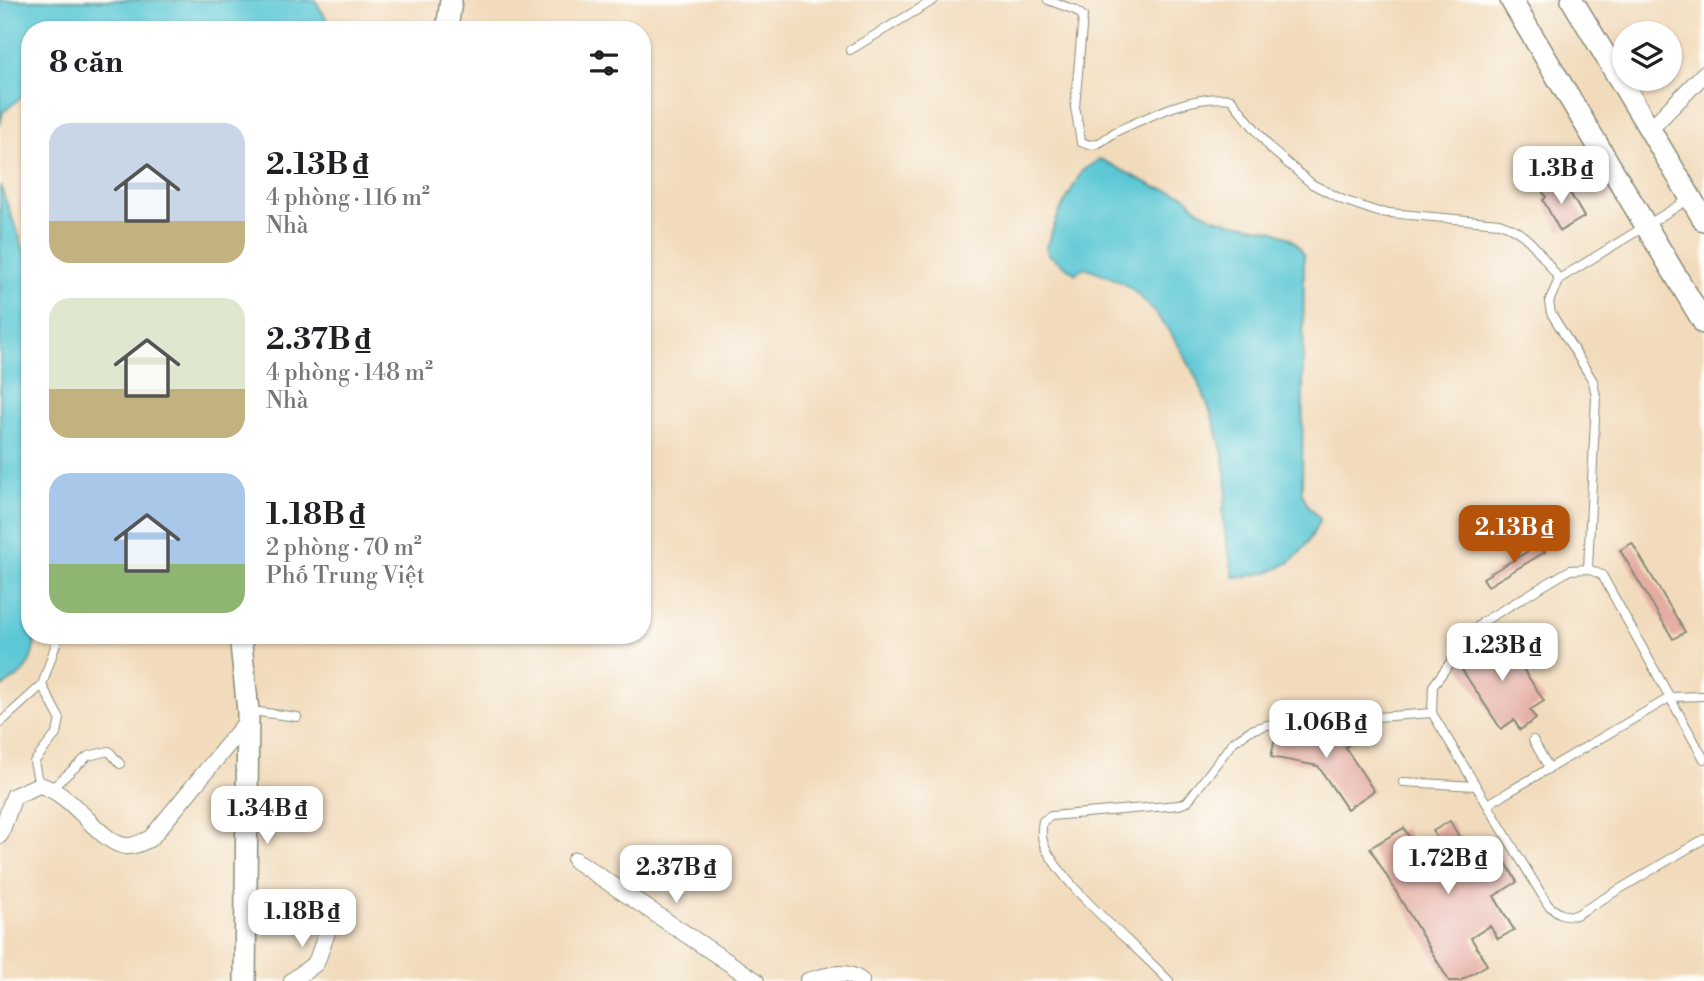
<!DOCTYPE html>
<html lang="vi">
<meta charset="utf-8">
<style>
body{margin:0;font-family:"Libre Bodoni",serif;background:#f6f6f6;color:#202124;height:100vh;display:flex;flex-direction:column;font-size:26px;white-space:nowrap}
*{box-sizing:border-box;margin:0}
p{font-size:23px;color:#757577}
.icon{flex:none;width:38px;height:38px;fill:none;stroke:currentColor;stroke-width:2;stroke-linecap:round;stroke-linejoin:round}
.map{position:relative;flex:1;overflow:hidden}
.sheet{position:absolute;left:21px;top:21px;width:630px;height:623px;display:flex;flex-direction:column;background:#fff;border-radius:28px;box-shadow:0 2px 5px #0004}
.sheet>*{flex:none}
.controls{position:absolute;left:1612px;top:21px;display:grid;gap:14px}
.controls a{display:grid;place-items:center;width:70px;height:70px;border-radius:50%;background:#fff;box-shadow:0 2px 5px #0004;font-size:35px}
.price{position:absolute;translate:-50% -60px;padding:0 16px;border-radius:14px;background:#fff;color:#222;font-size:23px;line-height:46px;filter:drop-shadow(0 2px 4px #0008)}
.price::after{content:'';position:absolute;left:50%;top:42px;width:21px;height:16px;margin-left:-10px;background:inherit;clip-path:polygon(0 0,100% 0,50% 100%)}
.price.current{background:#b45309;color:#fff}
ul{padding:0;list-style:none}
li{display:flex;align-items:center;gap:21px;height:175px;padding:0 28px}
li span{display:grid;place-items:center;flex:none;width:196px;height:140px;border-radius:21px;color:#555}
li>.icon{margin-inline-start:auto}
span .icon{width:84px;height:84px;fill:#fffc;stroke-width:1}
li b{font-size:30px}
h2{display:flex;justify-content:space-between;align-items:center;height:84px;padding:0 28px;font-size:30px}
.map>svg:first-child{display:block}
</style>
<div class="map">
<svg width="1704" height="981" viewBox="0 0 1704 981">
<rect width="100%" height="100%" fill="#fdfcf7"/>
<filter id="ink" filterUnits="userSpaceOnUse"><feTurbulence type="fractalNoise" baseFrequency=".0143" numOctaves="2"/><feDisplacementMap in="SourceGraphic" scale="14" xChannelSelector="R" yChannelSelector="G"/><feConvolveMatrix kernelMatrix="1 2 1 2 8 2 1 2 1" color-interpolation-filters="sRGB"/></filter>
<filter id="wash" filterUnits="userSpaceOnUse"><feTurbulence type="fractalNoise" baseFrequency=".00686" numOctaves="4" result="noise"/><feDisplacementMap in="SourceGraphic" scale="28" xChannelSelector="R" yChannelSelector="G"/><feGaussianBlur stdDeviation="1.57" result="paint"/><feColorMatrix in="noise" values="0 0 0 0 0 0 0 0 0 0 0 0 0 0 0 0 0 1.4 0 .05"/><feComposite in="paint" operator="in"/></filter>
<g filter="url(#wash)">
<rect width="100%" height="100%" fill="#f2dbbc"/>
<g fill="#5cc8d5" stroke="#3e8284" stroke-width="2">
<polygon points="0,0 315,0 333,30 30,30 30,90 3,112 0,124"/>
<path d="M1100,159L1155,187L1185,195C1214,240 1284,211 1304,255L1302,493L1308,506L1320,519C1301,563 1281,574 1234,577C1229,556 1224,534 1223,513C1223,504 1228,495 1227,486C1225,424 1177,319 1124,284C1112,277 1097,272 1084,267L1076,274L1048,254L1046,247L1059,213L1082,171Z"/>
<path d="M0,185L30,266V635H36C33,664 25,675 0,688Z"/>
</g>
<g id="blocks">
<g fill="#e5aca3">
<polygon points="1554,181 1560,190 1566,186 1584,217 1560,231 1543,200 1546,197 1541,189"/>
<polygon points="1632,543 1685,632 1673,639 1620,550"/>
<polygon points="1540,544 1545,552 1488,586 1483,578"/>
<polygon points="1500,634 1544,701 1530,710 1536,719 1520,730 1514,720 1501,729 1457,662"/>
<polygon points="1344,721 1356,740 1345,747 1374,791 1347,809 1318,766 1271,757 1277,728 1321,737"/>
<polygon points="1450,821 1476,866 1500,852 1517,882 1494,896 1514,930 1498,939 1490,926 1471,938 1487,965 1460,981 1449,981 1370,848 1404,828 1420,856 1440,844 1433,831"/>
</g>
</g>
</g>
<g filter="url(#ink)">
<use href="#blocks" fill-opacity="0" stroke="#888c78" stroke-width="2"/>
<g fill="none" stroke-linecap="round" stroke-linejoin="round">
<defs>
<g id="service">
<path d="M1048,0L1075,10L1083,16L1075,107L1081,142C1086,144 1090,146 1096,144C1103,142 1109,136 1115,132C1150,116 1192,94 1231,99L1272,150L1312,184L1343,200L1378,212L1499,223C1529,232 1541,255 1559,279"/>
<polyline points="850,50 934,0"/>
<polyline points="1588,569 1596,397 1593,381 1551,313 1549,302 1559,279 1691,198"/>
<polyline points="251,711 297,717"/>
<polyline points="0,723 42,685 59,635"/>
<polyline points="1533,740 1549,768"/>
<path d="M1704,759L1602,575L1588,569L1570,570L1484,621L1473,631L1433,686L1432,713L1548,905C1558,913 1563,917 1576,915L1704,839"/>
<polyline points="1403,782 1476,786"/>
<polyline points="39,785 34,762 57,733 60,719 42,685"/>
<polyline points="52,788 88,756 109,751 120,764"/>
<polyline points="1488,804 1671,697 1704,696"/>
<path d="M1169,981C1134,944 1075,897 1050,856C1042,845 1040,834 1043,821L1051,816L1179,805L1187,802L1233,742L1251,730L1267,725L1432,713"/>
</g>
<g id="minor">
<polyline points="1649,130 1704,74"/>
<path d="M0,835L14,796L39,785C74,793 98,842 125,846C134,847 143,842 151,838L248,720"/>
<polyline points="575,860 756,981"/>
<polyline points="292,981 316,963 329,927"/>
<path d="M808,981C827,976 845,968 861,981"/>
</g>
<g id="tertiary">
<polyline points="1511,0 1704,323"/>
<polyline points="1572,0 1704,220"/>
<polyline points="447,30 451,0"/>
<polyline points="240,635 248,711 245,981"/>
</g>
</defs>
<use href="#service" stroke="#888c78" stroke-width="10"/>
<use href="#minor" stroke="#888c78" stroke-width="18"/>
<use href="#tertiary" stroke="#888c78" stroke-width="24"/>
<use href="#service" stroke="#fff" stroke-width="8"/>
<use href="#minor" stroke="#fff" stroke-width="16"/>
<use href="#tertiary" stroke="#fff" stroke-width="21"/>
</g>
</g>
</svg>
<div class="controls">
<a><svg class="icon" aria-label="layers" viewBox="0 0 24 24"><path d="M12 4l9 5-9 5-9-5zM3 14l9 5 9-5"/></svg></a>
</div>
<b class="price" style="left:1561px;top:206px">1.3B ₫</b>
<b class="price current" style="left:1514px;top:565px">2.13B ₫</b>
<b class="price" style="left:1502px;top:683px">1.23B ₫</b>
<b class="price" style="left:1326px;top:760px">1.06B ₫</b>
<b class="price" style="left:267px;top:846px">1.34B ₫</b>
<b class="price" style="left:1448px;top:896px">1.72B ₫</b>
<b class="price" style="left:676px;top:905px">2.37B ₫</b>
<b class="price" style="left:302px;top:949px">1.18B ₫</b>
<section class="sheet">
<h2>8 căn<svg class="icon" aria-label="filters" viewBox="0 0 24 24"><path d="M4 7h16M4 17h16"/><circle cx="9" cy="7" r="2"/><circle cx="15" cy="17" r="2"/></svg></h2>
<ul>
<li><span style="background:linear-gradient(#c9d6e8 70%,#c2b280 0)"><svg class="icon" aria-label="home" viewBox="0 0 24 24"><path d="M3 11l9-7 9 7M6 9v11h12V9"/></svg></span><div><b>2.13B ₫</b><p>4 phòng · 116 m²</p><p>Nhà</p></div></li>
<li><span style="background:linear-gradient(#dfe7d0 65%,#c2b280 0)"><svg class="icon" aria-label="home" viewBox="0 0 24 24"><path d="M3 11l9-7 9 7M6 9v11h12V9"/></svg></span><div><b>2.37B ₫</b><p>4 phòng · 148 m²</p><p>Nhà</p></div></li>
<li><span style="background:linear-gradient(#a9c7e8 65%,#8fb573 0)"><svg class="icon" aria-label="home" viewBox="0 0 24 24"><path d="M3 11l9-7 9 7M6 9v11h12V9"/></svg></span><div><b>1.18B ₫</b><p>2 phòng · 70 m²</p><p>Phố Trung Việt</p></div></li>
</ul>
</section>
</div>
